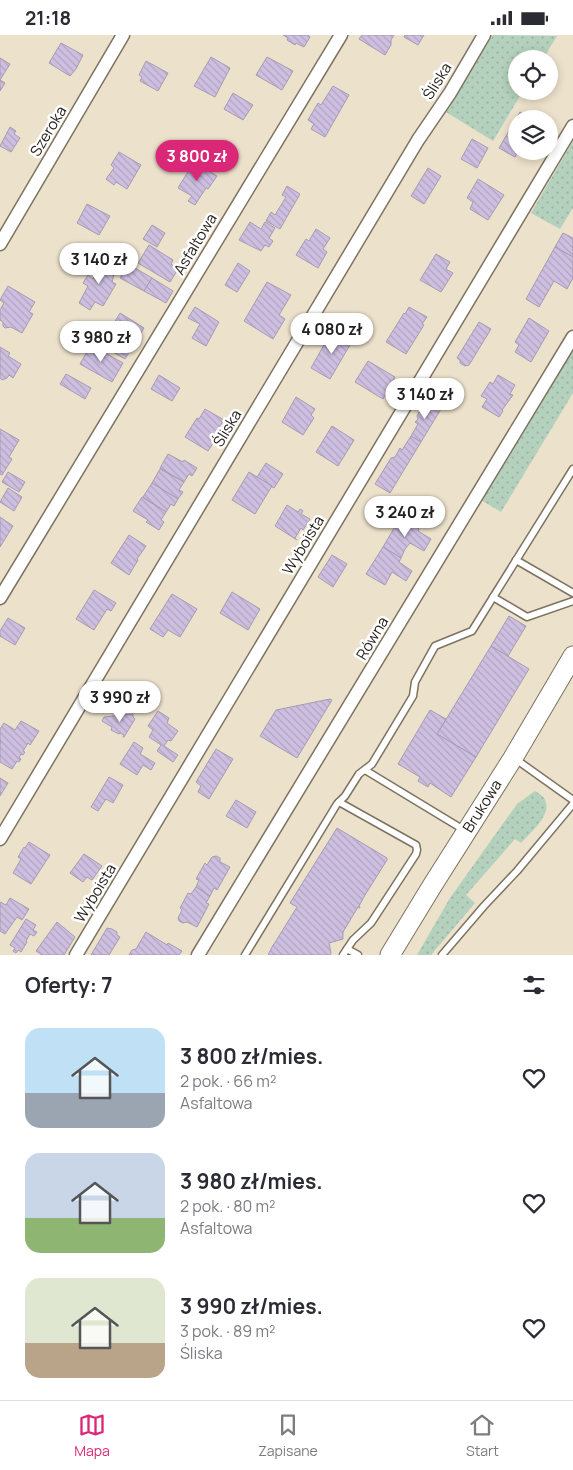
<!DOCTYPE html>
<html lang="pl">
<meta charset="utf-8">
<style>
body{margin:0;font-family:Manrope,sans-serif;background:#f7f7f7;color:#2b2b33;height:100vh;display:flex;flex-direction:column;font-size:19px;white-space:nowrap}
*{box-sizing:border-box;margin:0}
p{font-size:16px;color:#7c7c81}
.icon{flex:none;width:28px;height:28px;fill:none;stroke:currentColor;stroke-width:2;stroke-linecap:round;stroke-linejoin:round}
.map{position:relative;height:920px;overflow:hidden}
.details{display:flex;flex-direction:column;background:#fff;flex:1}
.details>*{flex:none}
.fabs{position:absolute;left:508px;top:15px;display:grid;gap:10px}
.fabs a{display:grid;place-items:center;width:50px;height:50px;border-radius:50%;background:#fff;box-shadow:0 2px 8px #0003;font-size:25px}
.price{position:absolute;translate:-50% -42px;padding:0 11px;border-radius:18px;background:#fff;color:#222;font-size:16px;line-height:32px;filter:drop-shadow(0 1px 2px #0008)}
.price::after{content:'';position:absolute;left:50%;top:30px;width:15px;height:11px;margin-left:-8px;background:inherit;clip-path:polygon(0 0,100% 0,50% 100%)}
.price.on{background:#db2777;color:#fff}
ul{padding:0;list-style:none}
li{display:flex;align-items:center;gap:15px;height:125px;padding:0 25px}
li span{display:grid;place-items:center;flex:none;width:140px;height:100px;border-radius:15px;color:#555}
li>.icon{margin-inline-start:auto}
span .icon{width:60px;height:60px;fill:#fffc;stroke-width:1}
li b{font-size:21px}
h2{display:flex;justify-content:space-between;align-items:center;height:60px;padding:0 25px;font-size:21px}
.status{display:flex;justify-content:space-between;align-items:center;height:35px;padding:0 25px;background:#fff;direction:ltr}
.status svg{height:14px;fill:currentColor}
.tab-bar{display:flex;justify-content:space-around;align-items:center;height:70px;border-top:1px solid #e1e1e2;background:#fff;font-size:14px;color:#7c7c81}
.tab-bar a{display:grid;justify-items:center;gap:2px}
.tab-bar .on{color:#db2777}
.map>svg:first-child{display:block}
</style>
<div class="status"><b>21:18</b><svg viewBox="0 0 49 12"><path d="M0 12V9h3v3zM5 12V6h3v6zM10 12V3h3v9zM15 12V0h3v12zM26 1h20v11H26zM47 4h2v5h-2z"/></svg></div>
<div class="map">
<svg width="573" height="920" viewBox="0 0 573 920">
<defs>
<pattern id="grass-dots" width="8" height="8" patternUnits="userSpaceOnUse" patternTransform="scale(1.25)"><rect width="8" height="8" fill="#b4d1bd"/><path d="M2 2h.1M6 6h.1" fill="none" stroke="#9ab3a2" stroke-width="1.8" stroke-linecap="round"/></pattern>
<pattern id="building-back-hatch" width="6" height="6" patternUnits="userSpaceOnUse" patternTransform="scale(1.25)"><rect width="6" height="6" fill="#cebfe1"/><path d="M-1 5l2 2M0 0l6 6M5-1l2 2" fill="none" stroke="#b1a4c0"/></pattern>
</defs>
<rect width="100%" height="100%" fill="#ece1cb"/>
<g fill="url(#grass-dots)">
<polygon points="493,0 557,1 543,24 516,24 516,56 523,56 493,106 446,77"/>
<polygon points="573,106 573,173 560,194 531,178"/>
<polygon points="573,312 573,358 501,477 481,465"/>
<path d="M535,756C540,759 545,762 546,768C550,781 529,799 521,808L515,804L466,860L475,868L431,920H417L450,863L517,769Z"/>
</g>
<g fill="url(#building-back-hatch)" stroke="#a59cb1">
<polygon points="283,0 308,0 310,2 304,12 296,8 295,10 287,5 288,3"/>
<polygon points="362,0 394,0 391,5 391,10 385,20 359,4"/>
<polygon points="405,0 424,0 418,10 404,2"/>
<polygon points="61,8 83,20 76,34 70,41 49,28"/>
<polygon points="211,22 230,33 215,62 194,51"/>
<polygon points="267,22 293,36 282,55 256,40"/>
<polygon points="0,23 10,29 0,45"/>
<polygon points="146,26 168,38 158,56 140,46 142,42 139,40"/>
<polygon points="0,45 5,48 0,56"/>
<polygon points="333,51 349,60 325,102 311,94 314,89 308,85 318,68 321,70"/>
<polygon points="233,58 253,70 243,85 224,74"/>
<polygon points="520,77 531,84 516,84"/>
<polygon points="516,84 516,116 518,116 515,122 499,113"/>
<polygon points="10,92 16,96 14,99 20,103 11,117 0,111"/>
<polygon points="472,104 488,113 477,133 461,124"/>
<polygon points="119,117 141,130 127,154 116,147 114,150 106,144 114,133 111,130"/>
<polygon points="194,127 217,141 208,154 206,153 195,170 188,166 192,161 178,153"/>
<polygon points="428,133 441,141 424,169 411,161"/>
<polygon points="478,144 504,160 488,185 470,174 473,167 467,163"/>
<polygon points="287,151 300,159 280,194 266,186 271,177 275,180 286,162 282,160"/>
<polygon points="87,169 110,181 99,200 77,188"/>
<polygon points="250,187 261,194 265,187 275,193 269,203 273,206 269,212 265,210 261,216 239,205"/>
<polygon points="152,190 165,198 157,212 143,204"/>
<polygon points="316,194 330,203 323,214 327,217 318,233 296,220 306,204 309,206"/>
<polygon points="563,198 573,203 573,222 555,212"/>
<polygon points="149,210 173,225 171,229 178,234 170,247 138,228"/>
<polygon points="555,212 573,222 573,243 567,254 554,246 539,272 526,264"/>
<polygon points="436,219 450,227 446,234 453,238 441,257 420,245"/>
<polygon points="101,222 116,232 112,247 116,249 103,271 95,267 90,275 79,268 88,251 83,248 88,240 93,244 97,237 97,229"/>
<polygon points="238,228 250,236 237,257 225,250"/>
<polygon points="128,229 152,243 144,256 120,243"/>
<polygon points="152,243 173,256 166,268 144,256"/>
<polygon points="267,247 291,260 279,280 285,284 273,304 244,286"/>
<polygon points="8,251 35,267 29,277 33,279 22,298 11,292 5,293 3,291 3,287 0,285 0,275 4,268 0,265"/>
<polygon points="195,272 219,287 206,311 192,303 200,289 188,283"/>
<polygon points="409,272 427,282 422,289 424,290 406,319 386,307 404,278 405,279"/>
<polygon points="120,278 144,293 125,324 101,310"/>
<polygon points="529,283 549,296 531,327 515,317 519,310 515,307"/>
<polygon points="479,287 491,294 469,330 465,331 460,328 460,325 457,323"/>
<polygon points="343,297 354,303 330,344 311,333 329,301 338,306"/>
<polygon points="91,310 123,328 112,347 80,329"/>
<polygon points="0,312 10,318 8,321 21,329 13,343 9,340 7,343 2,345 0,343"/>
<polygon points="368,326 395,342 383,364 355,347"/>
<polygon points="66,339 91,353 85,364 60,349"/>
<polygon points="159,340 180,353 172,366 151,354"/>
<polygon points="498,340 515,350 510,359 513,360 502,375 503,376 499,382 482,372 487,364 481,361 490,347 493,349"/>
<polygon points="296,362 315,374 311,380 314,383 303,400 282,387"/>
<polygon points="426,365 433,369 433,367 436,369 435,371 441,374 421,407 411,401 418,389 415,387 418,384 417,381"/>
<polygon points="205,374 224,385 217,395 220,397 208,416 185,402 197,383 199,384"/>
<polygon points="332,391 354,405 338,431 316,417"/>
<polygon points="0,394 19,405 9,422 12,424 2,440 0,439"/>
<polygon points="411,401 421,407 390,458 375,449 391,423 395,422 400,413 402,415"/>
<polygon points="168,419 183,427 184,425 197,433 192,441 189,439 184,447 160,433"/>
<polygon points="266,428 283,439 274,453 257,442"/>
<polygon points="160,434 184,447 179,455 183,457 178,464 152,448"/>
<polygon points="8,437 25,447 19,457 2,447"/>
<polygon points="249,437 272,451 255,479 232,465"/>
<polygon points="152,448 178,464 174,471 171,469 166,477 143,462"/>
<polygon points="8,453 22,462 14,476 0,467"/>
<polygon points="142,462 166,477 161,485 164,487 159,495 146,487 148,485 133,476"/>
<polygon points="287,470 298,477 300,474 303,476 301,479 310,484 303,495 301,493 295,503 297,505 275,491"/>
<polygon points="0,482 13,491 0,512"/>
<polygon points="400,483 419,494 418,496 431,504 424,516 410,508 405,514 401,523 383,512"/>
<polygon points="129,500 146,511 137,524 138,525 129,540 111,528"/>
<polygon points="383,512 401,523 399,527 412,536 406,546 392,537 385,550 366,539"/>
<polygon points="332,520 347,529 333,552 318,542"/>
<polygon points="94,555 116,568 111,576 107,574 94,595 76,584"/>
<polygon points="232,557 260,574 248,595 220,578"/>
<polygon points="172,559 197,574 180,602 168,595 163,602 150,594"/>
<polygon points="509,581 526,591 508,621 491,611"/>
<polygon points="8,583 25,593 15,610 0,601 0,596"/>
<polygon points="491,611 529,634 476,722 437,699"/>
<polygon points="330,664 332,665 297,723 260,701 276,675"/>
<polygon points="430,675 446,684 437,699 476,722 451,762 430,748 428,752 418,746 420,742 398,729"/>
<polygon points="158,676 169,683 167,688 178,696 171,706 168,705 164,711 178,720 173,727 157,716 161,710 149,702 153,695 148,691"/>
<polygon points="133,679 133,682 135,684 124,702 123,702 124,700 120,698 119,699 111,695 112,692 102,686 104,682"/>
<polygon points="21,686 39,696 30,710 28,708 23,716 25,717 23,720 21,719 19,723 21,724 19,727 17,726 12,734 0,727 0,709 1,707 0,706 0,694 4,688 15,695"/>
<polygon points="134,707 143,713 140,719 155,728 151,735 143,730 137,740 120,729"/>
<polygon points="216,714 233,724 209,764 198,757 201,751 196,747"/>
<polygon points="109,742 123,750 113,768 106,764 98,776 91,772"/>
<polygon points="0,743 8,748 0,761"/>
<polygon points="236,765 256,777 247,793 226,781"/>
<polygon points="337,793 387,823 387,825 365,860 359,871 360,873 358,872 343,897 343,904 329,908 331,918 330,920 268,920 273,910 274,909 297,872 290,868"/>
<polygon points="29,807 50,820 31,849 13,838 21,824 18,822 24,812 25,813"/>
<polygon points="84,819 102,831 92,845 87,842 83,847 70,838"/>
<polygon points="216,821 220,823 220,827 230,832 217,855 214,853 210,861 196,852 199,845 196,844 205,828 207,830 212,822"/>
<polygon points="196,852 210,861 206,868 209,869 197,892 187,887 183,888 179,886 178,883 182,875 180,873 188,858 191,859"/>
<polygon points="10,863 29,874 22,885 17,882 5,899 0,896 0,867 6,870"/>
<polygon points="26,884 36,890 33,895 37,897 34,901 30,899 26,906 27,907 21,917 18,915 16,918 13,916 15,913 10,910"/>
<polygon points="57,887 75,902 64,920 42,920 36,916"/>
<polygon points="107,893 112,894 117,897 117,900 120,902 109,920 91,920"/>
<polygon points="146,897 167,910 168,908 182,916 179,920 129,920 132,915 136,914"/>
</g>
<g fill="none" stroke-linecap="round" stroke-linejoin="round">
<defs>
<g id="lane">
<polyline points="516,525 573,558"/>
<polyline points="493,562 527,582 573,566"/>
<polyline points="514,723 573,765"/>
<polyline points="365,735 464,795"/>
<polyline points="339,767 416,810 417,815 416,819 371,888 353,905 343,920"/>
<polyline points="347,914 358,920"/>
<polyline points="245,920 337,769 345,761 359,739 372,729 413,661 415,647 435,611 472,596 573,434"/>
<polyline points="442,920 484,871 517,836 573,769"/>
</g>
<g id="street">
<polyline points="0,209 123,0"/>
<polyline points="0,563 341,0"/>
<polyline points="0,804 418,105 450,58 484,0"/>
<polyline points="76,920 573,91"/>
<polyline points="198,920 573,302"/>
</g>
<polyline id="secondary" points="390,920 432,851 513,723 573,621"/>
</defs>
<use href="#lane" stroke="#7d7360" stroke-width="9"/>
<use href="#street" stroke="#7d7360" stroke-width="15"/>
<use href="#secondary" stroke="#7d7360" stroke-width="21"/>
<use href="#lane" stroke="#fff" stroke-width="6"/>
<use href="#street" stroke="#fff" stroke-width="12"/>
<use href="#secondary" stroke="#fff" stroke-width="19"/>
</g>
<g text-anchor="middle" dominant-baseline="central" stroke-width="5" stroke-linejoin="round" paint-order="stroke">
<g font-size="15" fill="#211d15" stroke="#fff">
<text transform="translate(437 46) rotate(-58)">Śliska</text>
<text transform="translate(48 96) rotate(-59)">Szeroka</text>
<text transform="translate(195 209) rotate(-59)">Asfaltowa</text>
<text transform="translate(227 393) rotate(-59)">Śliska</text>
<text transform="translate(303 510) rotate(-59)">Wyboista</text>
<text transform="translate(372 603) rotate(-59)">Równa</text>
<text transform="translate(482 771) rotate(-58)">Brukowa</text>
<text transform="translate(95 858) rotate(-59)">Wyboista</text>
</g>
</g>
</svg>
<div class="fabs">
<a><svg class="icon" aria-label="locate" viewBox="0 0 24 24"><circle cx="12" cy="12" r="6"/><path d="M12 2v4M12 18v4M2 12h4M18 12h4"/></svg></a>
<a><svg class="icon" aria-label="layers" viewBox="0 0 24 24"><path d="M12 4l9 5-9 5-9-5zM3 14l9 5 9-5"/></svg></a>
</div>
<b class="price on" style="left:197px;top:147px">3 800 zł</b>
<b class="price" style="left:99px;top:250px">3 140 zł</b>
<b class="price" style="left:332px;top:320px">4 080 zł</b>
<b class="price" style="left:101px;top:328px">3 980 zł</b>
<b class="price" style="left:425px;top:385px">3 140 zł</b>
<b class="price" style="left:405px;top:503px">3 240 zł</b>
<b class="price" style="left:120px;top:688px">3 990 zł</b>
</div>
<section class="details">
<h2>Oferty: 7<svg class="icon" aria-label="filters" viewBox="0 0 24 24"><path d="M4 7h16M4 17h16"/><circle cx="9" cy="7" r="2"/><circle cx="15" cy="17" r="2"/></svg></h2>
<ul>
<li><span style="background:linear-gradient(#bfe0f5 65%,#9aa5b1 0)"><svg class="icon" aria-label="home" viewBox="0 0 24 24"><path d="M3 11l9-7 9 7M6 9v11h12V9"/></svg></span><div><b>3 800 zł/mies.</b><p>2 pok. · 66 m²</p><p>Asfaltowa</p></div><svg class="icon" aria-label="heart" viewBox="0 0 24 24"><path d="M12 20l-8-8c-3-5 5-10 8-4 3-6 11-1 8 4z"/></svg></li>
<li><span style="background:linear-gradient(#c9d6e8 65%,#8fb573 0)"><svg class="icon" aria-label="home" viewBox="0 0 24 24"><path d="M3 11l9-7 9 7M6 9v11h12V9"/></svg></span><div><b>3 980 zł/mies.</b><p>2 pok. · 80 m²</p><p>Asfaltowa</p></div><svg class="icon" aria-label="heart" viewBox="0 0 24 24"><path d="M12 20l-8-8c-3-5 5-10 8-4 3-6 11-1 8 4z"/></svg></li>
<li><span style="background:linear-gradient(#dfe7d0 65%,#b9a48a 0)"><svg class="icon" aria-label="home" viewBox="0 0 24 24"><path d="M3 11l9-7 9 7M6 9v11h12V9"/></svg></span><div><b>3 990 zł/mies.</b><p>3 pok. · 89 m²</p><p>Śliska</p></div><svg class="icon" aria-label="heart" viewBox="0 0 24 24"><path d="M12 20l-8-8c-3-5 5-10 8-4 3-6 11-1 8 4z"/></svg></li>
</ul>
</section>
<nav class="tab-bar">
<a class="on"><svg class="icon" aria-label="map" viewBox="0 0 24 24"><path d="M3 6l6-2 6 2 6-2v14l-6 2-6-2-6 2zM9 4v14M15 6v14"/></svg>Mapa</a>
<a><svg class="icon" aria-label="saved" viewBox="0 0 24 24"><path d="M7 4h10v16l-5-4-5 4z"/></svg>Zapisane</a>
<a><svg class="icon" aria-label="home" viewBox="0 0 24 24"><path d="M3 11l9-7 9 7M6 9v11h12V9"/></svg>Start</a>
</nav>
